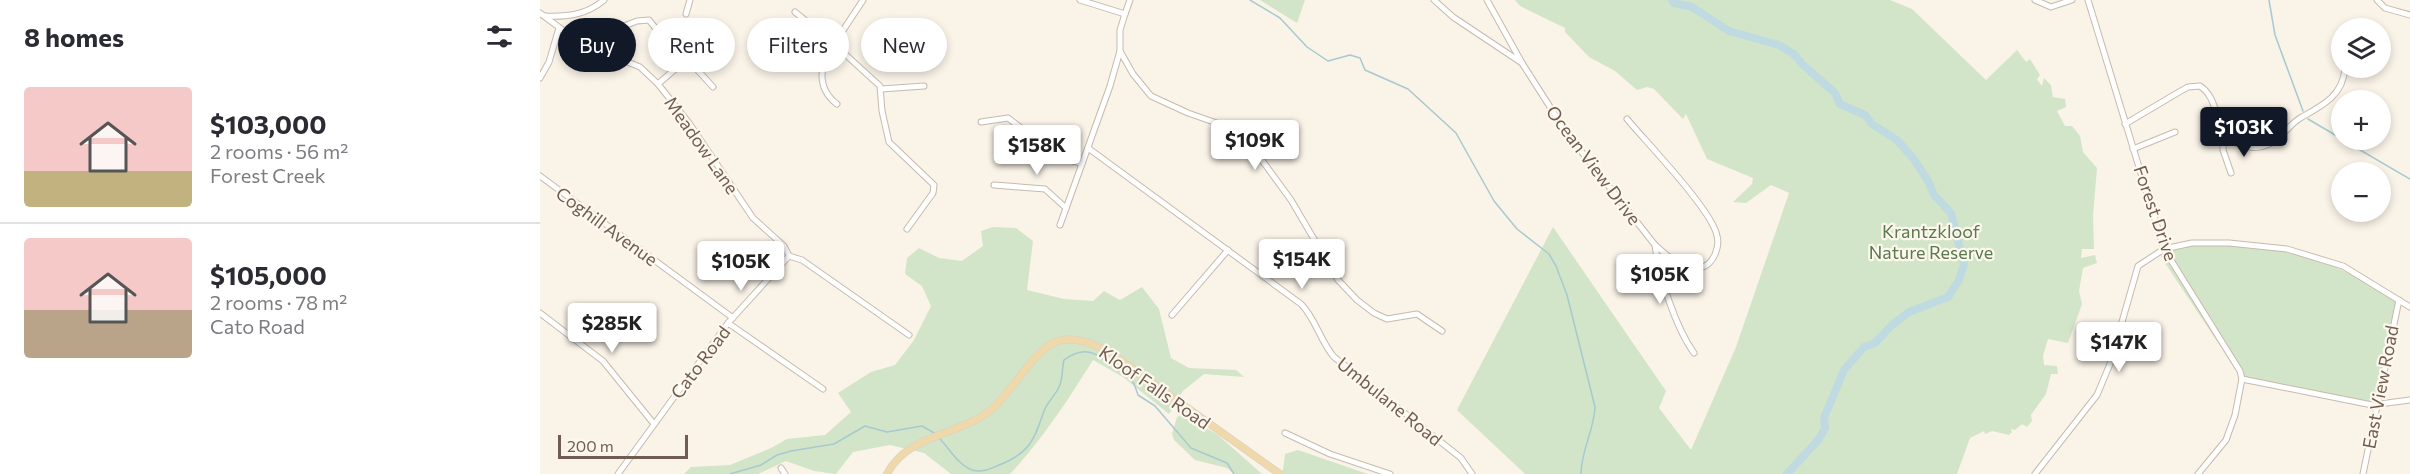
<!DOCTYPE html>
<meta charset="utf-8">
<style>
body{margin:0;font-family:Commissioner,sans-serif;background:#f7f7f7;color:#2b2b33;height:100vh;display:flex;flex-direction:column;font-size:22px;white-space:nowrap}
*{box-sizing:border-box;margin:0}
p{font-size:20px;color:#7c7c81}
.icon{flex:none;width:33px;height:33px;fill:none;stroke:currentColor;stroke-width:2;stroke-linecap:round;stroke-linejoin:round}
.map{position:relative;flex:1;overflow:hidden}
.side{display:flex;flex-direction:column;background:#fff;width:540px}
.side>*{flex:none}
.banner{position:absolute;left:18px;top:18px;width:570px;height:54px;display:flex;gap:12px}
.buttons{position:absolute;left:1791px;top:18px;display:grid;gap:12px}
.buttons a{display:grid;place-items:center;width:60px;height:60px;border-radius:50%;background:#fff;box-shadow:0 3px 9px #0003;font-size:30px}
.scale{position:absolute;left:18px;bottom:15px;width:130px;box-sizing:border-box;padding-left:6px;border:3px solid #705c50;border-top:0;font-size:16px;line-height:21px;white-space:nowrap;color:#705c50;-webkit-text-stroke:4px #fdf7ee;paint-order:stroke}
.price{position:absolute;translate:-50% -51px;padding:0 14px;border-radius:6px;background:#fff;color:#222;font-size:20px;line-height:39px;filter:drop-shadow(0 2px 3px #0008)}
.price::after{content:'';position:absolute;left:50%;top:36px;width:18px;height:14px;margin-left:-9px;background:inherit;clip-path:polygon(0 0,100% 0,50% 100%)}
.price.active{background:#111827;color:#fff}
ul{padding:0;list-style:none}
li{display:flex;align-items:center;gap:18px;height:150px;padding:0 24px}
li+li{border-top:2px solid #e1e1e2}
li span{display:grid;place-items:center;flex:none;width:168px;height:120px;border-radius:6px;color:#555}
li>.icon{margin-inline-start:auto}
span .icon{width:72px;height:72px;fill:#fffc;stroke-width:1}
li b{font-size:26px}
h2{display:flex;justify-content:space-between;align-items:center;height:72px;padding:0 24px;font-size:26px}
.tag{padding:0 21px;border-radius:27px;background:#fff;box-shadow:0 3px 9px #0003;font-size:21px;line-height:54px}
.tag.active{background:#111827;color:#fff}
main{display:flex;flex:1;min-height:0}
.map>svg:first-child{display:block}
</style>
<main>
<section class="side">
<h2>8 homes<svg class="icon" aria-label="filters" viewBox="0 0 24 24"><path d="M4 7h16M4 17h16"/><circle cx="9" cy="7" r="2"/><circle cx="15" cy="17" r="2"/></svg></h2>
<ul>
<li><span style="background:linear-gradient(#f6c9c9 70%,#c2b280 0)"><svg class="icon" aria-label="home" viewBox="0 0 24 24"><path d="M3 11l9-7 9 7M6 9v11h12V9"/></svg></span><div><b>$103,000</b><p>2 rooms · 56 m²</p><p>Forest Creek</p></div></li>
<li><span style="background:linear-gradient(#f6c9c9 60%,#b9a48a 0)"><svg class="icon" aria-label="home" viewBox="0 0 24 24"><path d="M3 11l9-7 9 7M6 9v11h12V9"/></svg></span><div><b>$105,000</b><p>2 rooms · 78 m²</p><p>Cato Road</p></div></li>
</ul>
</section>
<div class="map">
<svg width="1870" height="474" viewBox="0 0 1870 474">
<rect width="100%" height="100%" fill="#faf3e8"/>
<g fill="#d3e5c8">
<polygon points="720,0 765,0 757,23"/>
<polygon points="975,0 1350,0 1372,9 1446,80 1477,50 1486,62 1490,59 1500,75 1497,79 1502,86 1504,78 1511,85 1513,97 1525,99 1526,107 1517,111 1525,126 1532,126 1540,136 1543,152 1557,168 1553,216 1554,249 1542,249 1541,258 1555,255 1557,263 1543,268 1539,291 1542,304 1528,343 1508,339 1503,356 1504,365 1517,366 1518,374 1511,374 1506,394 1491,415 1492,421 1487,427 1482,424 1475,430 1471,429 1472,432 1469,435 1452,431 1445,434 1444,431 1430,438 1417,474 985,474 917,410 1013,227 1126,391 1119,408 1151,450 1196,347 1249,193 1231,185 1206,203 1193,202 1212,184 1213,178 1167,159 1146,114 1143,119 1114,89 1107,87 1097,90 1075,71 1049,57 1025,32 1025,28 980,6"/>
<path d="M453,227L476,228L493,241L487,290L524,299L553,301L564,291L580,300L602,287L619,309L631,358L649,368L696,370L704,377L664,374L643,391L629,414L583,377L553,360C528,400 502,440 470,474H411L384,453L350,445L313,452L296,474L274,471L246,461L218,474H144L151,467L190,465L231,448L247,439L285,435L311,412L298,393L331,372L355,365L374,340L391,306L382,286L365,274L367,258L379,248L399,258L422,261L443,246L441,231Z"/>
<polygon points="1657,242 1743,249 1781,259 1858,299 1836,403 1702,379 1619,254"/>
<polygon points="643,414 678,435 722,474 694,474 687,468 655,460 634,440 632,434 637,417"/>
<polygon points="758,450 822,472 828,474 740,474 743,470 745,454"/>
</g>
<g fill="none" stroke-linecap="round" stroke-linejoin="round">
<g stroke="#a7c9d1" stroke-width="1.5">
<path d="M710,0L740,18L767,47L788,61L810,55L820,58L825,70L868,89L916,133L954,201L977,229L1009,254L1016,266L1027,295L1055,407C1054,431 1041,450 1041,474"/>
<polyline points="1729,0 1735,35 1763,111"/>
<polyline points="1768,119 1802,139"/>
<polyline points="1803,140 1870,179"/>
<path d="M399,438C409,448 418,465 432,470C442,473 450,469 459,465C490,453 494,440 504,411C507,402 515,396 519,387C523,380 522,368 524,360C546,344 557,354 575,367C590,378 592,376 598,395L615,406L651,448L687,463L694,474"/>
<polyline points="190,474 221,465 237,455 251,451 294,444 325,426 347,432 382,426 396,434"/>
</g>
<polyline stroke="#bfdbe1" stroke-width="8" points="1132,0 1134,3 1152,7 1189,31 1239,45 1254,54 1263,65 1295,93 1300,104 1325,115 1332,124 1357,140 1373,158 1388,181 1394,195 1411,213 1424,264 1419,280 1408,297 1369,312 1351,326 1335,343 1324,347 1304,370 1284,418 1285,428 1279,439 1247,474"/>
<defs>
<g id="minor">
<polyline points="323,0 294,44 340,86 342,111 349,142 394,185 393,193 367,229"/>
<polyline points="540,0 585,14 580,30 580,51 593,74 611,96 648,113 691,128 705,137 751,200 798,280 817,300 834,313 847,319 877,314 902,331"/>
<polyline points="894,0 913,17 982,63"/>
<path d="M947,0L982,63L1026,132L1115,245C1127,255 1146,275 1163,267C1174,263 1180,246 1177,236C1173,211 1106,142 1087,119"/>
<polyline points="1495,0 1511,7 1532,0"/>
<polyline points="1548,0 1624,249 1700,371 1702,379 1695,415 1686,440 1658,474"/>
<polyline points="1837,0 1845,8 1870,15"/>
<path d="M255,12L294,44C279,63 276,88 297,104"/>
<polyline points="0,13 40,43 100,67 118,84 149,123 213,218 244,246 249,256"/>
<polyline points="146,14 150,0"/>
<polyline points="585,14 590,0"/>
<path d="M4,16C28,17 46,15 64,0"/>
<polyline points="79,28 97,21 109,20 136,54 152,64 173,87"/>
<polyline points="0,78 9,62 19,28"/>
<polyline points="118,84 141,64 152,64 162,56"/>
<polyline points="341,89 384,86"/>
<polyline points="441,122 468,118 518,156 542,164"/>
<path d="M1585,124L1639,92L1648,87L1660,86C1684,102 1670,141 1709,147C1716,148 1724,147 1731,143C1743,137 1750,123 1762,117C1784,105 1803,95 1805,68"/>
<polyline points="1683,132 1683,150 1691,173"/>
<path d="M548,148L761,304C776,319 780,341 794,357L921,458L932,474"/>
<polyline points="1593,149 1635,132"/>
<polyline points="0,176 193,318"/>
<polyline points="454,185 505,189 526,208"/>
<polyline points="520,225 570,86 580,51"/>
<path d="M1115,245C1119,277 1136,328 1154,353"/>
<polyline points="0,313 63,361 114,424"/>
<polyline points="632,315 688,250"/>
<polyline points="188,323 283,389"/>
<polyline points="1702,379 1832,405 1870,400"/>
<polyline points="745,433 790,454 850,474"/>
<polyline points="241,468 245,474"/>
<polyline points="78,474 188,323 249,256 262,260 369,335"/>
<polyline points="1495,474 1557,395 1570,364 1598,266 1624,249 1652,243 1689,243 1747,249 1803,266 1870,307"/>
<polyline points="1823,474 1859,300"/>
</g>
<path id="major" d="M347,474C367,435 415,436 447,413C469,397 492,353 513,343C532,334 553,343 569,352L740,474"/>
</defs>
<use href="#minor" stroke="#c7baae" stroke-width="7"/>
<use href="#major" stroke="#d7d1ce" stroke-width="8"/>
<use href="#minor" stroke="#fff" stroke-width="5"/>
<use href="#major" stroke="#efd8aa" stroke-width="7"/>
</g>
<g text-anchor="middle" dominant-baseline="central" stroke-width="4.5" stroke-linejoin="round" paint-order="stroke">
<g font-size="18" fill="#705c50" stroke="#fdf7ee">
<text transform="translate(162 145) rotate(55)">Meadow Lane</text>
<text transform="translate(1054 165) rotate(53)">Ocean View Drive</text>
<text transform="translate(1616 213) rotate(71)">Forest Drive</text>
<text transform="translate(67 226) rotate(36)">Coghill Avenue</text>
<text transform="translate(160 362) rotate(-53)">Cato Road</text>
<text transform="translate(615 387) rotate(35)">Kloof Falls Road</text>
<text transform="translate(1840 387) rotate(-79)">East View Road</text>
<text transform="translate(850 401) rotate(39)">Umbulane Road</text>
</g>
<g font-size="18" fill="#587a4c" stroke="#fdf7ee">
<text x="1391" y="231">Krantzkloof<tspan x="1391" dy="21">Nature Reserve</tspan></text>
</g>
</g>
</svg>
<div class="buttons">
<a><svg class="icon" aria-label="layers" viewBox="0 0 24 24"><path d="M12 4l9 5-9 5-9-5zM3 14l9 5 9-5"/></svg></a>
<a>+</a>
<a>−</a>
</div>
<div class="scale">200 m</div>
<b class="price active" style="left:1704px;top:158px">$103K</b>
<b class="price" style="left:715px;top:171px">$109K</b>
<b class="price" style="left:497px;top:176px">$158K</b>
<b class="price" style="left:762px;top:290px">$154K</b>
<b class="price" style="left:201px;top:292px">$105K</b>
<b class="price" style="left:1120px;top:305px">$105K</b>
<b class="price" style="left:72px;top:354px">$285K</b>
<b class="price" style="left:1579px;top:373px">$147K</b>
<div class="banner">
<a class="tag active">Buy</a>
<a class="tag">Rent</a>
<a class="tag">Filters</a>
<a class="tag">New</a>
</div>
</div>
</main>
